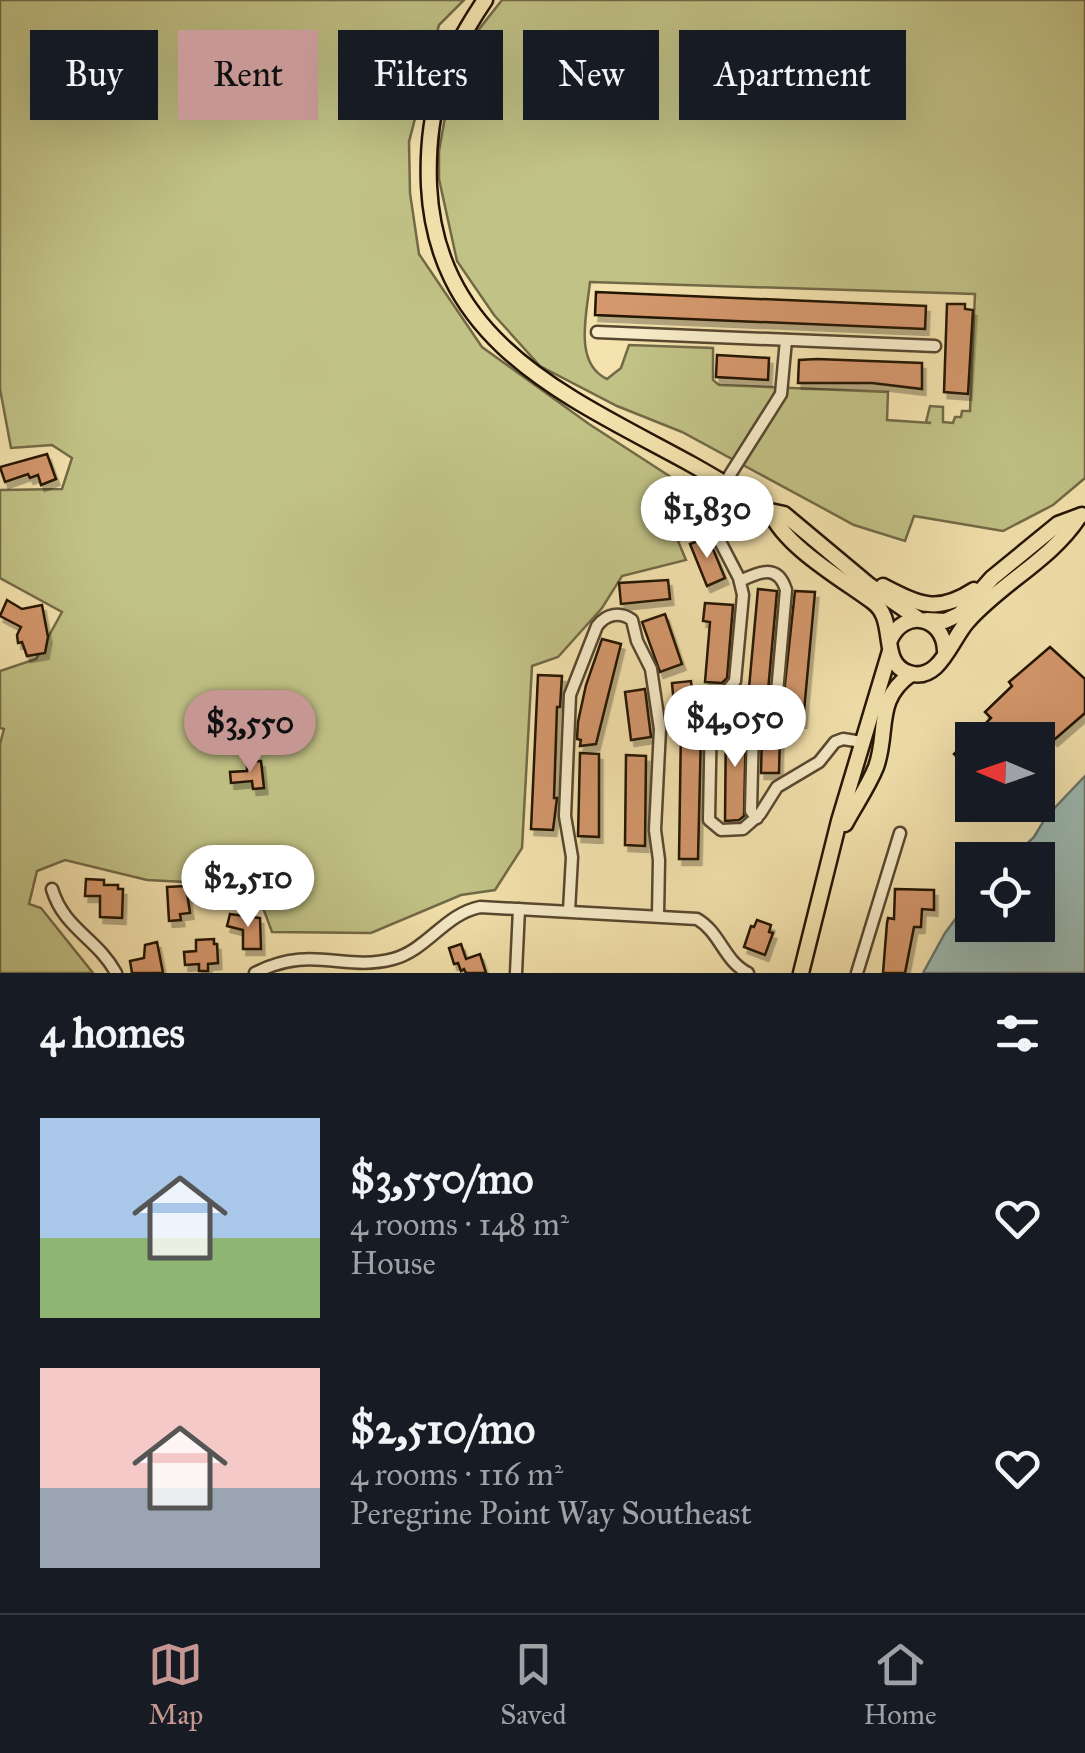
<!DOCTYPE html>
<meta charset="utf-8">
<style>
body{margin:0;font-family:"IM FELL Great Primer",serif;background:#242831;color:#f1f3f6;height:100vh;display:flex;flex-direction:column;font-size:38px;white-space:nowrap}
*{box-sizing:border-box;margin:0}
p{font-size:32px;color:#9ea1a6}
.icon{flex:none;width:55px;height:55px;fill:none;stroke:currentColor;stroke-width:2;stroke-linecap:round;stroke-linejoin:round}
.map{position:relative;height:973px;overflow:hidden}
.drawer{display:flex;flex-direction:column;background:#171b24;flex:1}
.drawer>*{flex:none}
.top-card{position:absolute;left:30px;top:30px;width:1025px;height:90px;display:flex;gap:20px}
.needle{width:65px;rotate:272deg}
.tools{position:absolute;left:955px;top:722px;display:grid;gap:20px}
.tools a{display:grid;place-items:center;width:100px;height:100px;border-radius:0px;background:#171b24;box-shadow:0 10px 40px #0002;font-size:50px}
.price{position:absolute;translate:-50% -85px;padding:0 22px;border-radius:35px;background:#fff;color:#222;font-size:32px;line-height:65px;filter:drop-shadow(0 2px 5px #0008)}
.price::after{content:'';position:absolute;left:50%;top:60px;width:30px;height:22px;margin-left:-15px;background:inherit;clip-path:polygon(0 0,100% 0,50% 100%)}
.price.selected{background:#c59692;color:#111}
ul{padding:0;list-style:none}
li{display:flex;align-items:center;gap:30px;height:250px;padding:0 40px}
li span{display:grid;place-items:center;flex:none;width:280px;height:200px;border-radius:0px;color:#555}
li>.icon{margin-inline-start:auto}
span .icon{width:120px;height:120px;fill:#fffc;stroke-width:1}
li b{font-size:42px}
h2{display:flex;justify-content:space-between;align-items:center;height:120px;padding:0 40px;font-size:42px}
.tag{padding:0 35px;border-radius:0px;background:#171b24;box-shadow:0 10px 40px #0002;font-size:35px;line-height:90px}
.tag.selected{background:#c59692;color:#111}
.menu{display:flex;justify-content:space-around;align-items:center;height:140px;border-top:2px solid #363941;background:#171b24;font-size:28px;color:#9ea1a6}
.menu a{display:grid;justify-items:center;gap:5px}
.menu .selected{color:#c59692}
.map>svg:first-child{display:block}
</style>
<div class="map">
<svg width="1085" height="973" viewBox="0 0 1085 973">
<defs>
<filter id="shadow"><feDropShadow dx="3.5" dy="6" stdDeviation="0" flood-color="#0004"/></filter>
</defs>
<rect width="100%" height="100%" fill="#f4e3ae"/>
<filter id="stains"><feTurbulence type="fractalNoise" baseFrequency=".002" numOctaves="4"/><feColorMatrix values="0 0 0 0 .2 0 0 0 0 .09 0 0 0 0 .02 0 0 0 .5 -.17"/></filter>
<radialGradient id="worn" r=".72"><stop offset=".6" stop-color="#630" stop-opacity="0"/><stop offset="1" stop-color="#630" stop-opacity=".3"/></radialGradient>
<g fill="#c1c286" stroke="#726a46" stroke-width="2.5" fill-rule="evenodd">
<polygon points="0,0 464,0 439,25 409,142 410,193 419,254 482,347 589,424 694,492 701,532 678,541 686,560 622,576 602,608 558,657 532,666 522,848 495,890 461,895 371,933 272,932 262,905 207,905 204,883 147,880 65,860 37,871 29,904 41,908 93,973 0,973 0,744 4,729 0,728 0,671 36,659 62,612 0,578 0,490 62,489 72,458 52,445 11,448 0,389"/>
<path d="M502,0H1085V478L1053,505L1003,531L914,516L905,541L854,525L682,432L617,406L540,366L494,315L457,261L439,179V151L452,78L476,33ZM590,282L975,294L970,411H962L961,417H955L953,423L943,422V407L930,406L926,422L931,423L887,420L888,392L719,385L713,380V348L629,345L621,368L607,379C573,363 587,313 590,282Z"/>
</g>
<polygon fill="#9fbcb3" stroke="#6d786e" stroke-width="2.5" points="1085,776 1085,973 923,973 945,933 972,897 972,925 1038,925 1038,860 1010,860 1034,837 1046,817"/>
<g fill="#d5986d" stroke="#231306" stroke-width="2.5" filter="url(#shadow)">
<polygon points="596,292 926,306 925,329 595,315"/>
<polygon points="947,304 965,304 965,309 973,310 968,394 944,392"/>
<polygon points="717,355 769,358 768,380 716,377"/>
<polygon points="817,359 922,363 922,389 872,383 798,383 799,360"/>
<polygon points="47,454 56,479 41,485 38,475 30,478 28,474 5,482 0,467"/>
<polygon points="708,537 725,578 707,586 690,544"/>
<polygon points="668,580 670,599 621,604 619,583"/>
<polygon points="758,589 777,591 767,702 762,711 747,710"/>
<polygon points="795,591 815,592 803,722 781,720"/>
<polygon points="7,600 22,609 42,605 48,637 45,653 27,656 22,642 18,643 17,635 21,627 0,616"/>
<polygon points="705,603 733,605 727,678 722,683 705,682 710,622 703,621"/>
<polygon points="665,614 682,664 660,672 642,622"/>
<polygon points="602,639 621,644 596,744 580,746 581,740 577,739 578,722 586,685"/>
<polygon points="1050,647 1085,679 1085,713 1054,740 1047,732 1039,740 972,740 972,773 954,754 991,718 985,712 1012,686 1009,682"/>
<polygon points="538,675 562,676 560,707 557,707 554,798 557,798 553,830 531,829"/>
<polygon points="691,681 696,731 701,731 698,859 679,859 681,727 676,728 672,683"/>
<polygon points="645,689 651,737 631,740 625,692"/>
<polygon points="726,720 746,721 744,816 739,820 725,821"/>
<polygon points="762,732 780,733 779,773 761,773"/>
<polygon points="580,753 599,754 599,837 578,836"/>
<polygon points="626,755 646,756 645,846 625,845"/>
<polygon points="261,761 264,788 253,789 252,781 231,783 230,772 247,771 247,762"/>
<polygon points="86,879 104,880 104,885 118,885 118,889 123,889 122,918 100,917 100,896 85,896"/>
<polygon points="186,886 190,913 180,914 181,920 169,921 167,887"/>
<polygon points="895,889 934,890 934,910 922,909 921,927 914,927 905,973 883,973 887,923 888,918 894,919"/>
<polygon points="230,914 260,918 261,949 243,949 243,930 227,926"/>
<polygon points="757,920 771,925 769,932 773,933 765,955 744,947 751,926 754,927"/>
<polygon points="214,939 214,944 217,944 218,963 208,964 208,971 199,971 199,964 185,965 184,952 196,951 196,940"/>
<polygon points="157,942 163,973 132,973 130,961 144,958 145,945"/>
<polygon points="461,944 466,959 480,954 486,973 466,973 464,969 461,971 458,963 454,964 449,948"/>
</g>
<g fill="none" stroke-linecap="round" stroke-linejoin="round">
<defs>
<g id="minor">
<polyline points="597,332 935,346"/>
<polyline points="786,340 781,394 709,508 712,526 739,578 743,595 735,681 711,711 709,820 721,830 743,829 760,814 777,787 819,762 835,742 843,739 862,742"/>
<path d="M740,581C761,571 778,564 786,590L776,704L769,718L756,721L753,726L751,811L757,818"/>
<path d="M52,889C64,929 97,938 116,973"/>
<path d="M569,911L572,857L565,816L570,695L597,626C606,614 620,611 632,620L637,641L651,669L660,729L655,830L659,860L658,916"/>
<path d="M255,973C311,944 344,972 393,959C427,950 445,914 480,907L697,919C720,932 724,961 748,973"/>
<polyline points="516,973 519,909"/>
<polyline points="857,973 900,833"/>
</g>
<g id="major">
<path d="M485,0C443,62 426,110 429,186C437,345 571,398 691,464C718,479 744,495 770,511L784,514L869,585L917,618"/>
<path d="M770,511C785,547 842,579 873,602C898,620 878,663 909,673C939,683 951,640 967,622C1001,583 1051,560 1079,517"/>
<path d="M883,586C920,605 937,614 974,590"/>
<polyline points="927,620 945,621 960,614 992,578 1058,524 1082,515"/>
<path d="M890,640C904,608 944,616 945,651"/>
<path d="M845,824C855,805 868,787 876,767C889,731 874,700 911,674"/>
<polyline points="801,973 839,821 890,651"/>
</g>
</defs>
<use href="#minor" stroke="#574730" stroke-width="15"/>
<use href="#major" stroke="#231306" stroke-width="19"/>
<use href="#minor" stroke="#f8edca" stroke-width="10"/>
<use href="#major" stroke="#f4e3ae" stroke-width="14"/>
</g>
<rect width="100%" height="100%" filter="url(#stains)"/>
<rect width="100%" height="100%" fill="url(#worn)"/>
</svg>
<div class="tools">
<a><svg class="needle" viewBox="-14 -14 28 28"><path d="M0-13l5 13h-10z" fill="#e53935"/><path d="M0 13l5-13h-10z" fill="#9ea1a6"/></svg></a>
<a><svg class="icon" aria-label="locate" viewBox="0 0 24 24"><circle cx="12" cy="12" r="6"/><path d="M12 2v4M12 18v4M2 12h4M18 12h4"/></svg></a>
</div>
<b class="price" style="left:707px;top:561px">$1,830</b>
<b class="price" style="left:735px;top:770px">$4,050</b>
<b class="price selected" style="left:250px;top:775px">$3,550</b>
<b class="price" style="left:248px;top:930px">$2,510</b>
<div class="top-card">
<a class="tag">Buy</a>
<a class="tag selected">Rent</a>
<a class="tag">Filters</a>
<a class="tag">New</a>
<a class="tag">Apartment</a>
</div>
</div>
<section class="drawer">
<h2>4 homes<svg class="icon" aria-label="filters" viewBox="0 0 24 24"><path d="M4 7h16M4 17h16"/><circle cx="9" cy="7" r="2"/><circle cx="15" cy="17" r="2"/></svg></h2>
<ul>
<li><span style="background:linear-gradient(#a9c7e8 60%,#8fb573 0)"><svg class="icon" aria-label="home" viewBox="0 0 24 24"><path d="M3 11l9-7 9 7M6 9v11h12V9"/></svg></span><div><b>$3,550/mo</b><p>4 rooms · 148 m²</p><p>House</p></div><svg class="icon" aria-label="heart" viewBox="0 0 24 24"><path d="M12 20l-8-8c-3-5 5-10 8-4 3-6 11-1 8 4z"/></svg></li>
<li><span style="background:linear-gradient(#f6c9c9 60%,#9aa5b1 0)"><svg class="icon" aria-label="home" viewBox="0 0 24 24"><path d="M3 11l9-7 9 7M6 9v11h12V9"/></svg></span><div><b>$2,510/mo</b><p>4 rooms · 116 m²</p><p>Peregrine Point Way Southeast</p></div><svg class="icon" aria-label="heart" viewBox="0 0 24 24"><path d="M12 20l-8-8c-3-5 5-10 8-4 3-6 11-1 8 4z"/></svg></li>
</ul>
</section>
<nav class="menu">
<a class="selected"><svg class="icon" aria-label="map" viewBox="0 0 24 24"><path d="M3 6l6-2 6 2 6-2v14l-6 2-6-2-6 2zM9 4v14M15 6v14"/></svg>Map</a>
<a><svg class="icon" aria-label="saved" viewBox="0 0 24 24"><path d="M7 4h10v16l-5-4-5 4z"/></svg>Saved</a>
<a><svg class="icon" aria-label="home" viewBox="0 0 24 24"><path d="M3 11l9-7 9 7M6 9v11h12V9"/></svg>Home</a>
</nav>
